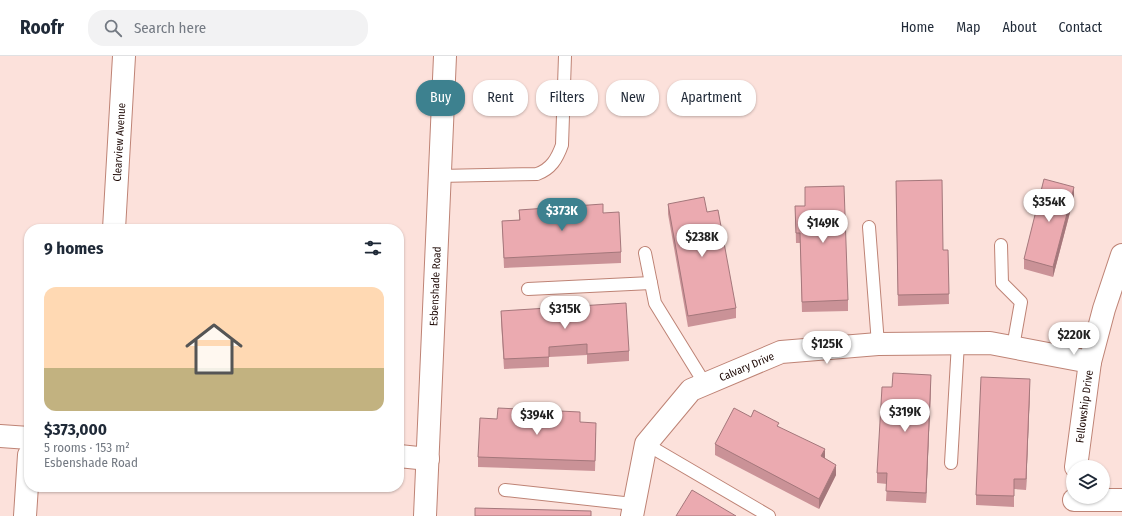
<!DOCTYPE html>
<meta charset="utf-8">
<style>
body{margin:0;font-family:"Fira Sans Condensed",sans-serif;background:#f2f2f3;color:#1f2937;height:100vh;display:flex;flex-direction:column;font-size:15px;white-space:nowrap}
*{box-sizing:border-box;margin:0}
p{font-size:13px;color:#747a83}
.icon{flex:none;width:22px;height:22px;fill:none;stroke:currentColor;stroke-width:2;stroke-linecap:round;stroke-linejoin:round}
.map{position:relative;flex:1;overflow:hidden}
.drawer{position:absolute;left:24px;top:168px;width:380px;height:268px;display:flex;flex-direction:column;background:#fff;border-radius:16px;box-shadow:0 1px 3px #0004}
.drawer>*{flex:none}
.banner{position:absolute;left:416px;top:24px;width:380px;height:36px;display:flex;gap:8px}
.tools{position:absolute;left:1066px;top:404px;display:grid;gap:8px}
.tools a{display:grid;place-items:center;width:44px;height:44px;border-radius:50%;background:#fff;box-shadow:0 1px 3px #0004;font-size:20px}
.price{position:absolute;translate:-50% -34px;padding:0 9px;border-radius:14px;background:#fff;color:#222;font-size:13px;line-height:26px;filter:drop-shadow(0 1px 2px #0008)}
.price::after{content:'';position:absolute;left:50%;top:24px;width:12px;height:9px;margin-left:-6px;background:inherit;clip-path:polygon(0 0,100% 0,50% 100%)}
.price.on{background:#3d818f;color:#fff}
ul{padding:0;list-style:none}
li{display:grid;align-content:center;gap:8px;height:212px;padding:0 20px}
li span{display:grid;place-items:center;height:124px;border-radius:12px;color:#555}
li>.icon{margin-inline-start:auto}
span .icon{width:72px;height:72px;fill:#fffc;stroke-width:1}
li b{font-size:17px}
h2{display:flex;justify-content:space-between;align-items:center;height:48px;padding:0 20px;font-size:17px}
.tag{padding:0 14px;border-radius:16px;background:#fff;box-shadow:0 1px 3px #0004;font-size:14px;line-height:36px}
.tag.on{background:#3d818f;color:#fff}
header{display:flex;align-items:center;gap:24px;box-sizing:border-box;height:56px;padding:0 20px;background:#fff;border-bottom:1px solid #e0e1e3}
header strong{font-size:19px}
nav{display:flex;gap:22px;margin-inline-start:auto;font-size:14px}
.search{width:280px;height:36px;background:#f2f2f3;display:flex;align-items:center;gap:10px;box-sizing:border-box;padding:0 14px;border-radius:16px;color:#747a83;font-size:15px}
.map>svg:first-child{display:block}
</style>
<header>
<strong>Roofr</strong>
<div class="search"><svg class="icon" aria-label="search" viewBox="0 0 24 24"><circle cx="10" cy="10" r="6"/><path d="M15 15l6 6"/></svg>Search here</div>
<nav><a>Home</a><a>Map</a><a>About</a><a>Contact</a></nav>
</header>
<div class="map">
<svg width="1122" height="460" viewBox="0 0 1122 460">
<rect width="100%" height="100%" fill="#fce1db"/>
<g fill="none" stroke-linecap="round" stroke-linejoin="round">
<defs>
<g id="lane">
<path d="M439,120L537,118C551,113 557,103 562,89L565,0"/>
<polyline points="869,171 878,288"/>
<polyline points="1001,189 1002,227 1021,246 1013,291"/>
<polyline points="645,197 655,247 705,328"/>
<polyline points="528,233 651,227"/>
<polyline points="646,388 769,460"/>
<polyline points="951,407 958,287"/>
<polyline points="505,434 633,448"/>
</g>
<g id="street">
<path id="s1" d="M114,173L124,0"/>
<polyline points="0,380 29,382"/>
<polyline points="399,400 428,403"/>
<path id="s2" d="M1076,411L1090,306L1104,253L1122,199"/>
<polyline points="1074,444 1122,444"/>
<polyline points="25,460 29,399"/>
<path id="s3" d="M632,460L646,388L691,334L781,296L878,288L990,287L1090,306"/>
</g>
<g id="secondary">
<path id="s4" d="M425,460L445,0"/>
</g>
</defs>
<use href="#lane" stroke="#be8375" stroke-width="14"/>
<use href="#street" stroke="#be8375" stroke-width="24"/>
<use href="#secondary" stroke="#be8375" stroke-width="24"/>
<use href="#lane" stroke="#fff" stroke-width="12"/>
<use href="#street" stroke="#fff" stroke-width="22"/>
<use href="#secondary" stroke="#fff" stroke-width="22"/>
</g>
<g fill="#ca9297">
<polygon points="896,125 943,194 948,194 949,248 898,250"/>
<polygon points="805,131 848,244 848,255 802,256 800,187 796,187 795,150 805,150"/>
<polygon points="1074,141 1053,221 1024,213 1024,203"/>
<polygon points="668,148 707,156 736,252 736,262 688,271 668,158"/>
<polygon points="519,154 603,157 621,196 621,207 504,212 502,165 519,164"/>
<polygon points="501,255 629,295 629,305 587,308 587,299 549,301 549,311 504,313 501,265"/>
<polygon points="931,329 926,447 886,445 887,428 877,427 877,417 892,331"/>
<polygon points="1030,333 1026,434 1014,433 1014,451 976,449 976,439"/>
<polygon points="751,361 779,371 825,403 836,419 819,453 715,399 715,388"/>
<polygon points="580,366 596,377 595,415 478,411 478,401"/>
</g>
<g fill="#a4777b">
<polygon points="1074,131 1074,141 1053,221 1053,211"/>
<polygon points="931,319 931,329 926,447 926,437"/>
<polygon points="1030,323 1030,333 1026,434 1026,423"/>
<polygon points="825,393 825,403 821,400"/>
<polygon points="836,409 836,419 819,453 819,443"/>
</g>
<g fill="#ebaab0" stroke="#a4777b">
<polygon points="1044,123 1074,131 1053,211 1024,203"/>
<polygon points="942,124 943,194 948,194 949,238 898,239 896,125"/>
<polygon points="844,130 848,244 802,246 800,177 796,177 795,150 805,150 805,131"/>
<polygon points="704,141 707,156 718,154 736,252 688,260 668,148"/>
<polygon points="603,148 603,157 619,156 621,196 504,202 502,165 520,164 519,154"/>
<polygon points="626,247 629,295 587,298 587,288 549,291 549,301 504,303 501,255"/>
<polygon points="893,317 931,319 926,437 886,435 887,417 877,417 882,331 892,331"/>
<polygon points="981,321 1030,323 1026,423 1014,423 1014,440 976,439"/>
<polygon points="498,352 580,356 580,366 596,367 595,405 478,401 480,362 497,363"/>
<polygon points="734,352 751,361 754,354 779,367 777,370 825,393 821,400 836,409 819,443 715,388"/>
<polygon points="692,434 736,460 676,460"/>
<polygon points="475,452 591,455 591,460 475,460"/>
</g>
<g text-anchor="middle" dominant-baseline="central" stroke-width="3.5" stroke-linejoin="round" paint-order="stroke">
<g font-size="11" fill="#1d0804" stroke="#f5f5f5">
<text stroke="none"><textPath href="#s1" startOffset="87">Clearview Avenue</textPath></text>
<text stroke="none"><textPath href="#s4" startOffset="230">Esbenshade Road</textPath></text>
<text stroke="none"><textPath href="#s3" startOffset="204">Calvary Drive</textPath></text>
<text stroke="none"><textPath href="#s2" startOffset="61">Fellowship Drive</textPath></text>
</g>
</g>
</svg>
<div class="tools">
<a><svg class="icon" aria-label="layers" viewBox="0 0 24 24"><path d="M12 4l9 5-9 5-9-5zM3 14l9 5 9-5"/></svg></a>
</div>
<b class="price" style="left:1049px;top:167px">$354K</b>
<b class="price on" style="left:562px;top:176px">$373K</b>
<b class="price" style="left:823px;top:188px">$149K</b>
<b class="price" style="left:702px;top:202px">$238K</b>
<b class="price" style="left:565px;top:274px">$315K</b>
<b class="price" style="left:1074px;top:300px">$220K</b>
<b class="price" style="left:827px;top:309px">$125K</b>
<b class="price" style="left:905px;top:377px">$319K</b>
<b class="price" style="left:537px;top:380px">$394K</b>
<div class="banner">
<a class="tag on">Buy</a>
<a class="tag">Rent</a>
<a class="tag">Filters</a>
<a class="tag">New</a>
<a class="tag">Apartment</a>
</div>
<section class="drawer">
<h2>9 homes<svg class="icon" aria-label="filters" viewBox="0 0 24 24"><path d="M4 7h16M4 17h16"/><circle cx="9" cy="7" r="2"/><circle cx="15" cy="17" r="2"/></svg></h2>
<ul>
<li><span style="background:linear-gradient(#ffd9b3 65%,#c2b280 0)"><svg class="icon" aria-label="home" viewBox="0 0 24 24"><path d="M3 11l9-7 9 7M6 9v11h12V9"/></svg></span><div><b>$373,000</b><p>5 rooms · 153 m²</p><p>Esbenshade Road</p></div></li>
</ul>
</section>
</div>
